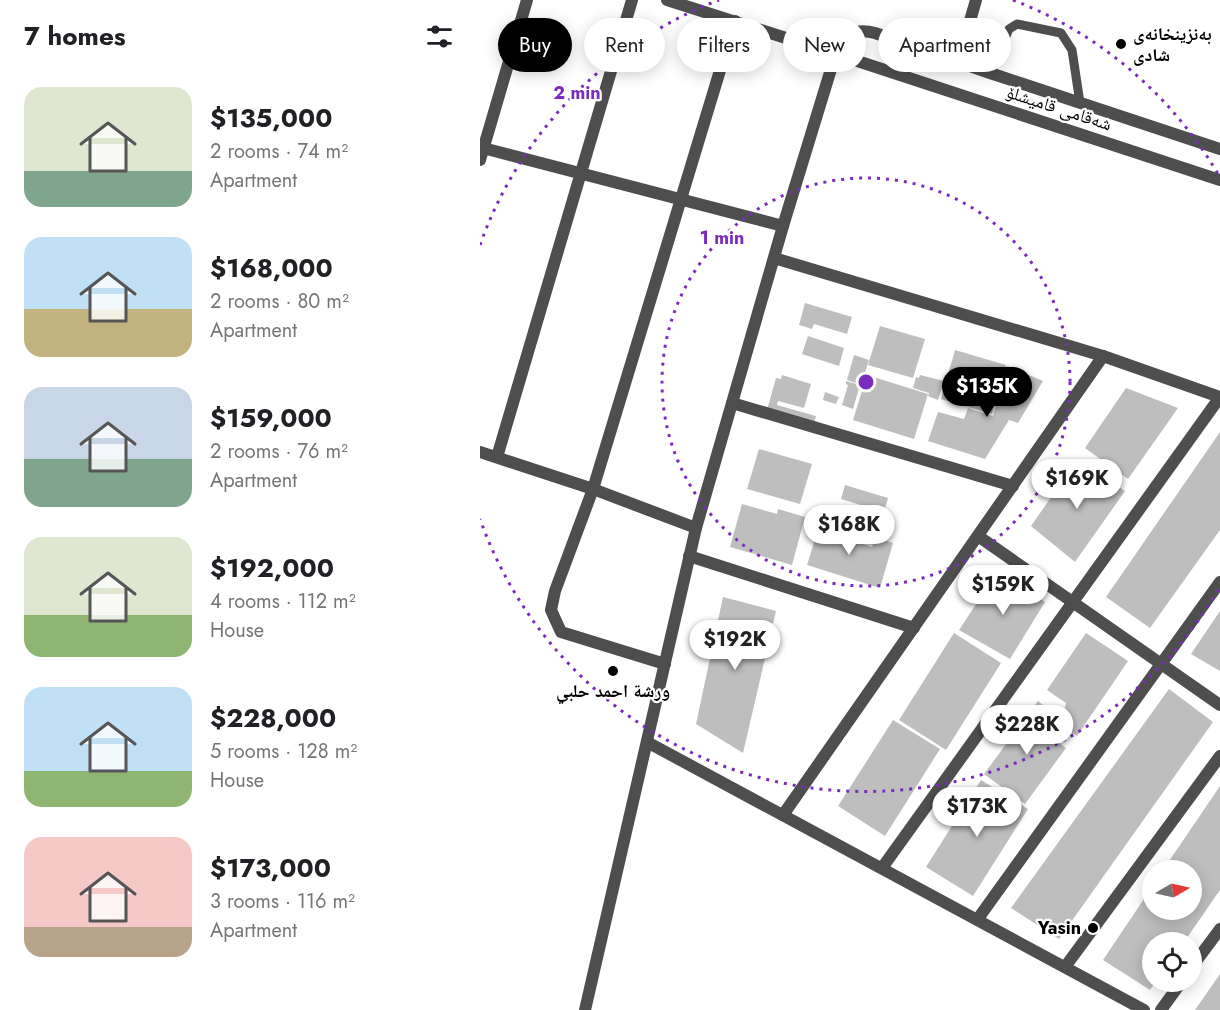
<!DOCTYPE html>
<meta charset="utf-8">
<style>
body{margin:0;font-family:Jost,"Noto Naskh Arabic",sans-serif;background:#f2f2f2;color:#202124;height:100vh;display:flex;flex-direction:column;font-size:22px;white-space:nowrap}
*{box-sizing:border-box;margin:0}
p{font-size:20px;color:#757577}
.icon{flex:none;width:33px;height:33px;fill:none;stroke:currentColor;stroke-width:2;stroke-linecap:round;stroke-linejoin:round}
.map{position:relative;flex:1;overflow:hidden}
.panel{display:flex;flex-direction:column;background:#fff;width:480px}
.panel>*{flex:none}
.guide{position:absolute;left:18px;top:18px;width:570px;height:54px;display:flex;gap:12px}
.needle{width:39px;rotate:81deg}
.controls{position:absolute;left:662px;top:860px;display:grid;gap:12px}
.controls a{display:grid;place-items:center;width:60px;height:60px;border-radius:50%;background:#fff;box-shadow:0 3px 15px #0003;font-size:30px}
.price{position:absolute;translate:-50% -51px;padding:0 14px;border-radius:21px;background:#fff;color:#222;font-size:20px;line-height:39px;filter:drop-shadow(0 2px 3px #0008)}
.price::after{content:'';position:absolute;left:50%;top:36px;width:18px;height:14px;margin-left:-9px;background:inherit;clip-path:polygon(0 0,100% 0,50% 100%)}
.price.current{background:#000;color:#fff}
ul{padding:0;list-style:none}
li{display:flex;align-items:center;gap:18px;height:150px;padding:0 24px}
li span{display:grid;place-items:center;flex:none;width:168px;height:120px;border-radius:18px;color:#555}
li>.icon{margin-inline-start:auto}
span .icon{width:72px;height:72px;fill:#fffc;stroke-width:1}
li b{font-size:26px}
h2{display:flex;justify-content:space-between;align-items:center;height:72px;padding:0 24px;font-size:26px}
.tag{padding:0 21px;border-radius:27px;background:#fff;box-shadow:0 3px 15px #0003;font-size:21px;line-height:54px}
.tag.current{background:#000;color:#fff}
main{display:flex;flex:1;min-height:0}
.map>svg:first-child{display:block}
</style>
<main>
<section class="panel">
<h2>7 homes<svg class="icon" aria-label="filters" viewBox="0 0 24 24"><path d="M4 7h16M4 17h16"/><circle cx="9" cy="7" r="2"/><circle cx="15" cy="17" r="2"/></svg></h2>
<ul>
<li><span style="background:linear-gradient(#dfe7d0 70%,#7fa58c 0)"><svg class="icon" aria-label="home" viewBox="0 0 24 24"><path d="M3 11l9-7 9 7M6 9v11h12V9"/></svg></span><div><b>$135,000</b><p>2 rooms · 74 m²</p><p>Apartment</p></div></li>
<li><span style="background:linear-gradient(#bfe0f5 60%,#c2b280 0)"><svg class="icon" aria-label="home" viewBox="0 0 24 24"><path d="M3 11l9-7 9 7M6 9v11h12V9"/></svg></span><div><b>$168,000</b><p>2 rooms · 80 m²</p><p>Apartment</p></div></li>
<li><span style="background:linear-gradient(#c9d6e8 60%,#7fa58c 0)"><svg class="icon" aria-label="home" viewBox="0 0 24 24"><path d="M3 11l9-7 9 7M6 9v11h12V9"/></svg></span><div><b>$159,000</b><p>2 rooms · 76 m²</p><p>Apartment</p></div></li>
<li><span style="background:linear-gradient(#dfe7d0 65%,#8fb573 0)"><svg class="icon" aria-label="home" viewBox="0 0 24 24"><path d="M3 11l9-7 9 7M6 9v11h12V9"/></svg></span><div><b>$192,000</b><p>4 rooms · 112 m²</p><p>House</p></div></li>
<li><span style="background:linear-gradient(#bfe0f5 70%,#8fb573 0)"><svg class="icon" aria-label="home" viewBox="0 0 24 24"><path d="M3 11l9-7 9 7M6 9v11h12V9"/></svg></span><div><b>$228,000</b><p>5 rooms · 128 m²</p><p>House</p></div></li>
<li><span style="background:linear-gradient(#f6c9c9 75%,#b9a48a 0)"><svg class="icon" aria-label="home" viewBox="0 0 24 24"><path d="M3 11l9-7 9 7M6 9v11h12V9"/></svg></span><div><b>$173,000</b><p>3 rooms · 116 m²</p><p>Apartment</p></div></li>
</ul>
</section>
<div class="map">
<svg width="740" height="1010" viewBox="0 0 740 1010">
<rect width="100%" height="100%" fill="#fff"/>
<g fill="#bebebe">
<polygon points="325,303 372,317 367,334 334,324 332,329 319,325"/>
<polygon points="400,326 445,339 433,378 388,365"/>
<polygon points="328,336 364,348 359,366 322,354"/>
<polygon points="475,350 526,365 512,414 461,399"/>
<polygon points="374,355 389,360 381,385 367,380"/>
<polygon points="527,366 563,381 538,423 529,420 505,459 448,441 458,412 484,419 488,408 513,416"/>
<polygon points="302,375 331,384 324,408 298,401 297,405 336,416 334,424 287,410 296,378 301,379"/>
<polygon points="387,375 448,394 434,439 373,420"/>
<polygon points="440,375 464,381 458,400 448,396 449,393 433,388 436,377 439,378"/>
<polygon points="366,381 380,385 373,409 362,405 368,385 366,384"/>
<polygon points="646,388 698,408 648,479 605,448"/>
<polygon points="345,392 359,397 356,404 343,400"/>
<polygon points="740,432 740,530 670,628 626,597"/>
<polygon points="279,449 332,464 320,504 267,489"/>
<polygon points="597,460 645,491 595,562 551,526"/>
<polygon points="365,485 408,498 404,512 361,499"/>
<polygon points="262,504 297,514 298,509 325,517 312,565 250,547"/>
<polygon points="371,516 404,526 402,533 369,523"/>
<polygon points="341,520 364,527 361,537 392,547 395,537 413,543 400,588 327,565"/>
<polygon points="518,571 565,602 530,659 479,630"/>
<polygon points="243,597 296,611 263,753 216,724"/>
<polygon points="740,611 740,671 711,654"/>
<polygon points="474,633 521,663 466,750 419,720"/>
<polygon points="606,633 648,661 597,736 581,725 586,703 567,690"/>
<polygon points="689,689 733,722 579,939 531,908"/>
<polygon points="558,701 573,713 567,734 586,748 545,804 504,774"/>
<polygon points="413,720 460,749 405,836 358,806"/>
<polygon points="501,780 548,809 493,896 446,867"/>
<polygon points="740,786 740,890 704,942 672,942 672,981 676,981 670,990 623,960 672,887 672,909 711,909 711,870 683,870"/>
<polygon points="740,974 740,1010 715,1010"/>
</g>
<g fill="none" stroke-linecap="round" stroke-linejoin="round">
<polyline stroke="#4e4e4e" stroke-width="9" points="510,73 529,29 537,24 581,33 592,50 600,103"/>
<g stroke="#4e4e4e" stroke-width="12">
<polyline points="187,0 356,54"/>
<polyline points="478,62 496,0"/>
<polyline points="3,148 303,226"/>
<polyline points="0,160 47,0"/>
<polyline points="294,258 623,356 740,397"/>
<polyline points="252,403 533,486"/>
<polyline points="0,452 113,489 216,528"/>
<polyline points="17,457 152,0"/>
<polyline points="498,536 740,705"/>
<polyline points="209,556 434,628"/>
<polyline points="185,664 81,632 71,610 75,591 113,489 255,21"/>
<polyline points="167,742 664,1010"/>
<polyline points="303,815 623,356"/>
<polyline points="402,868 740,397"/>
<polyline points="497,920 740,582"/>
<polyline points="585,967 740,756"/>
<polyline points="711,968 740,929"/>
<polyline points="681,1010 702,981"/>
</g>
<g stroke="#4e4e4e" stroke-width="12">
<polyline points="356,54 740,180"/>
<path d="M105,1010L216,528L303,226L359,43C368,32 381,29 395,33L510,73L740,149"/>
</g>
</g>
<g fill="none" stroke="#7b2cbf" stroke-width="3" stroke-dasharray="3 6">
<circle cx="386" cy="382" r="204"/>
<path d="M738 590A409 409 0 0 1 0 519M0 245A409 409 0 0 1 239 0M533 0A409 409 0 0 1 738 174"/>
</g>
<g fill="#000" stroke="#fff" stroke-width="2">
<circle cx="641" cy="44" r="6"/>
<circle cx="133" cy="671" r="6"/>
<circle cx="613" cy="928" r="6"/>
</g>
<g text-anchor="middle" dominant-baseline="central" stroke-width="4.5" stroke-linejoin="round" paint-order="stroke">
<g font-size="18" font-weight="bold" fill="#000" stroke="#fff" text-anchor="start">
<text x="653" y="34">بەنزینخانەی<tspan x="653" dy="21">شادی</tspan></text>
<text x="133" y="691" text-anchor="middle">ورشة احمد حلبي</text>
<text x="601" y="928" text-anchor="end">Yasin</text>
</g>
<g font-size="18" fill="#000" stroke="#fff">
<text transform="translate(579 108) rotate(18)">شەقامی قامیشلۆ</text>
</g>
</g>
<circle cx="386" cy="382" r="9" fill="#7b2cbf" stroke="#fff" stroke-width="3"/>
<g font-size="18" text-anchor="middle" font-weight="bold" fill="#7b2cbf" stroke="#fff" stroke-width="4.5" stroke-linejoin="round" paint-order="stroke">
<text x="97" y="99">2 min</text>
<text x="242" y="244">1 min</text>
</g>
</svg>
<div class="controls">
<a><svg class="needle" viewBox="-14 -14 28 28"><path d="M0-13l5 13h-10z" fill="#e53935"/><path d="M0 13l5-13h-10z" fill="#757577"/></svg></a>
<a><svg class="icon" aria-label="locate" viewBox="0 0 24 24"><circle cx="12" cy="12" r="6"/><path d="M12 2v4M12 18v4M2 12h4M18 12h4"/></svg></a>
</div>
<b class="price current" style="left:507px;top:418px">$135K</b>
<b class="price" style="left:597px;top:510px">$169K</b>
<b class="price" style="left:369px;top:556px">$168K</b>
<b class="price" style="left:523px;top:616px">$159K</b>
<b class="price" style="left:255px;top:671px">$192K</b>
<b class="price" style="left:547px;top:756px">$228K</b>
<b class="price" style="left:497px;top:838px">$173K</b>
<div class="guide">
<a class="tag current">Buy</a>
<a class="tag">Rent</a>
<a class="tag">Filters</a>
<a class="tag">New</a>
<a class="tag">Apartment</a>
</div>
</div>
</main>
